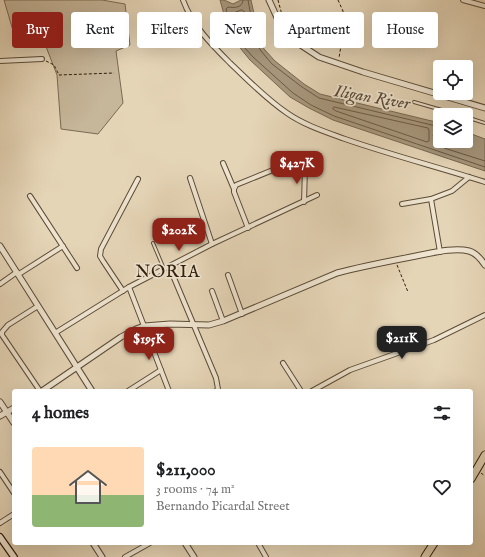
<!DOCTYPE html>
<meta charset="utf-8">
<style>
body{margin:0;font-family:"IM FELL English",serif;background:#f2f2f2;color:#202124;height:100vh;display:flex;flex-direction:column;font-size:15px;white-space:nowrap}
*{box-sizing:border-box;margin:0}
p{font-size:13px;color:#757577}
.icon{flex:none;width:22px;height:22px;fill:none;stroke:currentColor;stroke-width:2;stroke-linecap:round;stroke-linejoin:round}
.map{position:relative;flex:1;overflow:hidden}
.panel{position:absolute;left:12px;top:389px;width:461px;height:156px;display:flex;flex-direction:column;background:#fff;border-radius:4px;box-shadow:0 4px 16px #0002}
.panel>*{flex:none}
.banner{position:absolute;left:12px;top:12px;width:461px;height:36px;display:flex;gap:8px}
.tools{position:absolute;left:433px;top:60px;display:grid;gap:8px}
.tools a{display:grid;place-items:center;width:40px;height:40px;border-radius:4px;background:#fff;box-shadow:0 4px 16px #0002;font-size:20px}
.price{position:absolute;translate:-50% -34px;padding:0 9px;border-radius:8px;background:#8f2418;color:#fff;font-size:13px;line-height:26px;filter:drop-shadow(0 1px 2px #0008)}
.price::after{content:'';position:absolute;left:50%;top:24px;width:12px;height:9px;margin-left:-6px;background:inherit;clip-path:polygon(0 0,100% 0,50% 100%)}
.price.current{background:#222;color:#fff}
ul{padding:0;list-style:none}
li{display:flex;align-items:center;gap:12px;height:100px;padding:0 20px}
li span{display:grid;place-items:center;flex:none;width:112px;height:80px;border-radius:4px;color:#555}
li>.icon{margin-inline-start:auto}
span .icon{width:48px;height:48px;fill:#fffc;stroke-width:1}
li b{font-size:17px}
h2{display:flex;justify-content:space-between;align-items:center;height:48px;padding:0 20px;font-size:17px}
.pill{padding:0 14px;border-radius:4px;background:#fff;box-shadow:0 4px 16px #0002;font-size:14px;line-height:36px}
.pill.current{background:#8f2418;color:#fff}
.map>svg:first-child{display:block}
</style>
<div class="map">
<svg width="485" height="557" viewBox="0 0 485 557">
<rect width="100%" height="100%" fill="#e5d5b7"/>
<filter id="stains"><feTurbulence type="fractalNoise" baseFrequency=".005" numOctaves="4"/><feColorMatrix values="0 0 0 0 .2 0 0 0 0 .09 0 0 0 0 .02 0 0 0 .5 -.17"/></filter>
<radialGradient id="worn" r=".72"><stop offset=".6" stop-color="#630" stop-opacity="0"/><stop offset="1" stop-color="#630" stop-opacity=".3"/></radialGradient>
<polygon fill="#c6b69a" stroke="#7a6a53" points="4,0 102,0 125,4 130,45 116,51 123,103 98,134 61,129 57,75 45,44 27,33 14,34"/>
<polygon fill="#a7977d" stroke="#776750" points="220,0 224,0 233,4 241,0 251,0 260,41 264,49 275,61 304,84 320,94 440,123 440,132 437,135 440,138 440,141 450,143 452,141 466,141 466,132 485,139 485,171 333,120 309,108 290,97 250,60 241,49 225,18"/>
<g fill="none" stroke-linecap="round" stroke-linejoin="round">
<g stroke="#6b5a44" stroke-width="1">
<path d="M243,0C243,8 234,8 228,7L226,9L228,17L244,47L253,57L293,93L311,105L334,116L485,167"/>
<polyline points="248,0 256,42 261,51 272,64 302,87 319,98 436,126 437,128 434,132 433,136 436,140 440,141"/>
<polygon points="242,10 245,12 250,39 249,41 247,41 233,15 234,13"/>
<polygon points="334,107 428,128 429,130 429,141 427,142 336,111 333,109"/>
<polyline points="448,141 443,145 444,148 485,161"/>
</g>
<defs>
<g id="service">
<polyline points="414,102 459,115"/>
<polyline points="466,117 485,123"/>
<polyline points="153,243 164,269"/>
</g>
<g id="minor">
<path d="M183,0C192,25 211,44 230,63C248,80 266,99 287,113C304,125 326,132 345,139C391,155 438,167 485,182"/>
<polyline points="463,0 485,6"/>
<polyline points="0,61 42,59"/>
<polyline points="223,163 234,189"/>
<polyline points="190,178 212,244"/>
<polyline points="30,196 77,268"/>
<polyline points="431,199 440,252"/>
<polyline points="402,204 431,199 452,191 469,177"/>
<polyline points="248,228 234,192 234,189 236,185 300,159 304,161 305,168 304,202"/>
<polyline points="169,266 216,378 218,389 216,391"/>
<polyline points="19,274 63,246"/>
<polyline points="228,275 242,314"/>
<polyline points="0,284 17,272"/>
<polyline points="129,287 169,391"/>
<polyline points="123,291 103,261 100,256 101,249 138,179"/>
<polyline points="212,291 223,321"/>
<polyline points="38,306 8,325 2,332 2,335 40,391"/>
<polyline points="55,333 129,287 212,244 317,195"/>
<polyline points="283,363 301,391"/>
<polyline points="128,391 161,370"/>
<polyline points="312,391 350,370 434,340 485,315"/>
<polyline points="0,472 14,493"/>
<polyline points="0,523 14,514"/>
<polyline points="258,543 266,557"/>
<polyline points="125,557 150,543"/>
</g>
<g id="tertiary">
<polyline points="269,0 279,22 290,38 319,57 363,72 485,108"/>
<polyline points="0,246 92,391"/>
<path d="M42,391L121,337L136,329L144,326L170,324L209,325L223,321L337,273C363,266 390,261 416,256C432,253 454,247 469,251C476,253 481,259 485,265"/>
<polyline points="0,402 14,423"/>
<polyline points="0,416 14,408"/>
<polyline points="93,543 102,557"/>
<polyline points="185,543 194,557"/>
</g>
<polyline id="secondary" points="0,537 14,557"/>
<g id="trunk">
<polyline points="471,479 485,455"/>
<polyline points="425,557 434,543"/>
</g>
</defs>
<use href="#service" stroke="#5c4c37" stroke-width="4"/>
<use href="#minor" stroke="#5c4c37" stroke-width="6"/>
<use href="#tertiary" stroke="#5c4c37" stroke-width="7"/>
<use href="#secondary" stroke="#2f1e0c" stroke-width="8"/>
<use href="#trunk" stroke="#2f1e0c" stroke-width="9"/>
<g stroke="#2f1e0c" stroke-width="1" stroke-dasharray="3 2" stroke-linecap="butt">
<polyline points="278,0 282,15"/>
<polyline points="338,0 343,11 342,39 339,58"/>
<polyline points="46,61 54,65 59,75 114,73"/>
<polyline points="397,265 408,292"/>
<polyline points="481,473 485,476"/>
</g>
<use href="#service" stroke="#eee4d0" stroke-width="2"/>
<use href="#minor" stroke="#eee4d0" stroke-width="4"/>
<use href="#tertiary" stroke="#eee4d0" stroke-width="5"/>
<use href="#secondary" stroke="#eee4d0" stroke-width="5.5"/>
<use href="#trunk" stroke="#e5d5b7" stroke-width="7"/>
</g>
<g text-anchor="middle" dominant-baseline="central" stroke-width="3.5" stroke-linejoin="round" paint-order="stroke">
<g font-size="17" font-style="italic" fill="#594834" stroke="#eee4d0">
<text transform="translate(372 98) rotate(10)">Iligan River</text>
</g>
<g font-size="17" letter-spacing="1" fill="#2f1e0c" stroke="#eee4d0">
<text x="168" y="272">NORIA</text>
</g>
</g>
<rect width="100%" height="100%" filter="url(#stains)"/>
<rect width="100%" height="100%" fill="url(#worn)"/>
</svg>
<div class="tools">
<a><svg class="icon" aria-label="locate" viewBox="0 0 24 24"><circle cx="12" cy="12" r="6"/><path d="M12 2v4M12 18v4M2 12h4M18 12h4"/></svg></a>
<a><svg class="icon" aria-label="layers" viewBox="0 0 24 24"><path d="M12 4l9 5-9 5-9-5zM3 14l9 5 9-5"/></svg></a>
</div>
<b class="price" style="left:297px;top:185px">$427K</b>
<b class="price" style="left:179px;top:252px">$202K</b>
<b class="price current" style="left:402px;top:360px">$211K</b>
<b class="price" style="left:149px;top:361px">$195K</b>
<div class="banner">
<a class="pill current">Buy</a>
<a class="pill">Rent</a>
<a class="pill">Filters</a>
<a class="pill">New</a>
<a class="pill">Apartment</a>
<a class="pill">House</a>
</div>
<section class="panel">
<h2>4 homes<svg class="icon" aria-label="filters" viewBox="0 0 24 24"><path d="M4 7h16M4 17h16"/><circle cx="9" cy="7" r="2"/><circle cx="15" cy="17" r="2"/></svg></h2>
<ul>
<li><span style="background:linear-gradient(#ffd9b3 60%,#8fb573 0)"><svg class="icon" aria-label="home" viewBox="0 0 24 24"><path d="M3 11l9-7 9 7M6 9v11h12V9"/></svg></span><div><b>$211,000</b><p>3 rooms · 74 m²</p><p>Bernando Picardal Street</p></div><svg class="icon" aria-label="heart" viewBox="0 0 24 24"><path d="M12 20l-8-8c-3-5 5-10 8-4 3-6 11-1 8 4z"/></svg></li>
</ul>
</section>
</div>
